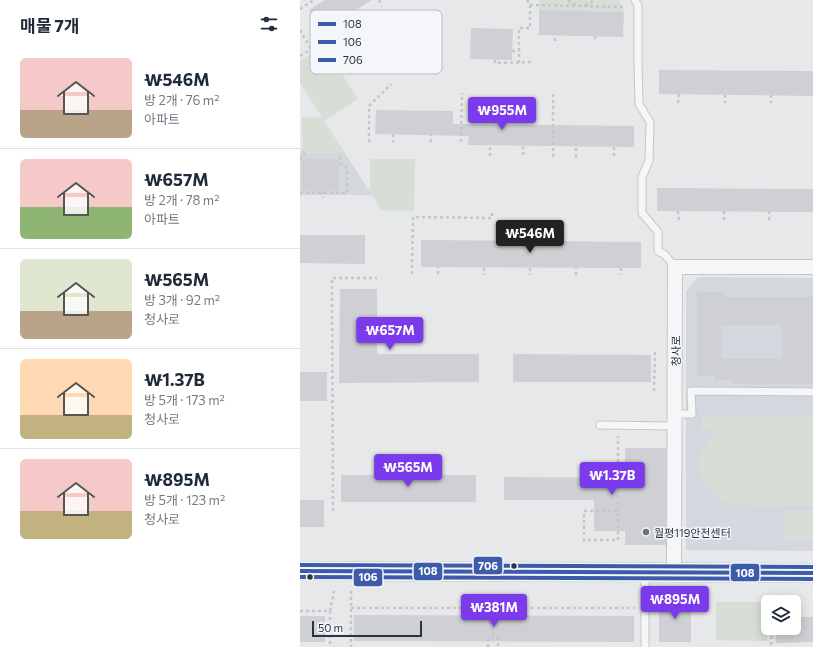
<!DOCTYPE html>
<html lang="ko">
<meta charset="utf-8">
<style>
body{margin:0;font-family:Commissioner,"Noto Sans KR",sans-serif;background:#f6f6f7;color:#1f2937;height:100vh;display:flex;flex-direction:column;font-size:15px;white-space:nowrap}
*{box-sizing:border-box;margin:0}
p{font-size:13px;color:#747a83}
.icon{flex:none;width:22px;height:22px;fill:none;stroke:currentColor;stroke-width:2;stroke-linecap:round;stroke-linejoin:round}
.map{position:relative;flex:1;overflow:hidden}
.side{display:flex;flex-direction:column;background:#fff;width:300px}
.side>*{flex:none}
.buttons{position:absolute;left:461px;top:595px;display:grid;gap:8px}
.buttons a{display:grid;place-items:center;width:40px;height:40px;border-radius:6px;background:#fff;box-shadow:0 2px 10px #0003;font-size:20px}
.scale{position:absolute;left:12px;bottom:10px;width:110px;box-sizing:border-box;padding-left:4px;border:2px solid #2b3445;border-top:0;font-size:11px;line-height:14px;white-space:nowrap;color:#2b3445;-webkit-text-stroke:3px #f4f6f9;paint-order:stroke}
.price{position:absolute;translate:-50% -34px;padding:0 9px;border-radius:4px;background:#7c3aed;color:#fff;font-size:13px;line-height:26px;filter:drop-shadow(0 1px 2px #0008)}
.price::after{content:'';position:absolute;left:50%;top:24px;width:12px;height:9px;margin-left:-6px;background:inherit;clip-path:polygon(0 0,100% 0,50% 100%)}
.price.current{background:#222;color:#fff}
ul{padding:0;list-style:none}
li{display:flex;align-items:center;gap:12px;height:100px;padding:0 20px}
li+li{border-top:1px solid #e0e1e3}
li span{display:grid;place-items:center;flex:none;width:112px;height:80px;border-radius:6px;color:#555}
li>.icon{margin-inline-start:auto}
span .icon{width:48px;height:48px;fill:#fffc;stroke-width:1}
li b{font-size:17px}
h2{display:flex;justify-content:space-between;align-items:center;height:48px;padding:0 20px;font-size:17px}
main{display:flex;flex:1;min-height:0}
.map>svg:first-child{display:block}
</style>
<main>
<section class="side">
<h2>매물 7개<svg class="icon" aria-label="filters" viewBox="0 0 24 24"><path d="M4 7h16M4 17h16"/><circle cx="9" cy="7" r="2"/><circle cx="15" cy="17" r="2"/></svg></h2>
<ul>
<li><span style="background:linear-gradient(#f6c9c9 65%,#b9a48a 0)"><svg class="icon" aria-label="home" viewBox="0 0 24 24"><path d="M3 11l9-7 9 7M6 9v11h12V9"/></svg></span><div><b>₩546M</b><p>방 2개 · 76 m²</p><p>아파트</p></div></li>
<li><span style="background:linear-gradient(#f6c9c9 60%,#8fb573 0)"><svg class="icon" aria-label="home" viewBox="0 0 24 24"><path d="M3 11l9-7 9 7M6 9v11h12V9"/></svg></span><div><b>₩657M</b><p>방 2개 · 78 m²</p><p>아파트</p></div></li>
<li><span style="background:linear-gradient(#dfe7d0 65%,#b9a48a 0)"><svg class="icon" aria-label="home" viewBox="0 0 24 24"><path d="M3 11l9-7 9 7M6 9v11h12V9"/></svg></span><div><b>₩565M</b><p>방 3개 · 92 m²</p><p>청사로</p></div></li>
<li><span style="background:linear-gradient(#ffd9b3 70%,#c2b280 0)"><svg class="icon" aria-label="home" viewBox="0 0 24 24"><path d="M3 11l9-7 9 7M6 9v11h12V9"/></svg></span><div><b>₩1.37B</b><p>방 5개 · 173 m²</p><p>청사로</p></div></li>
<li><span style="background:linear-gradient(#f6c9c9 65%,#c2b280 0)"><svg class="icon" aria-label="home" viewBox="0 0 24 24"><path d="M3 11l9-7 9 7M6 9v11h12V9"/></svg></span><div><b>₩895M</b><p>방 5개 · 123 m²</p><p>청사로</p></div></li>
</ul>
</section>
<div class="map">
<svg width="513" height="647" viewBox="0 0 513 647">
<rect width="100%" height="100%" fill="#e6e8ea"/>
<g fill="#d4d7dd">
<polygon points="2,118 22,118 72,195 0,195 0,152 3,148"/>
<polygon points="398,277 513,278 513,551 386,550 386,291"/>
</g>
<g fill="#d6ded6">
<polygon points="239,0 319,0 324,12 239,10"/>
<polygon points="24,46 58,99 24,121 44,153 5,153 4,118 22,117 0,83 0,61"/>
<polygon points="70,159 115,159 114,211 81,210 70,192"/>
<polygon points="402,417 513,417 513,506 430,505 416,497 405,485 400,474 400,456 403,447 416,430 401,430"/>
<polygon points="485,510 513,510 513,540 484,540"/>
<polygon points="416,602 468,602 467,641 416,640"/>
</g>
<g fill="#ced0d3" fill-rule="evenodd">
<polygon points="25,0 72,0 21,31 9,10"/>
<polygon points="239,10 324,12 323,37 239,35"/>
<polygon points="171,28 213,29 212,60 170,59"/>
<polygon points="359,70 513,71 513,96 359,94"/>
<polygon points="76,110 153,111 153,124 334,126 334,147 168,145 169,136 75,134"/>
<rect x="2" y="159" width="37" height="32"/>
<polygon points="357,188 513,189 513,212 357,211"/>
<polygon points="0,235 65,235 65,264 0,263"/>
<polygon points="121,240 341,242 341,268 121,267"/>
<polygon points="40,289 77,289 77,354 179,354 179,382 39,383"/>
<path d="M397,292H425V297H513V384H433V380H414V376H397ZM421,325H482V359H421Z"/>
<polygon points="213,354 351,355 351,382 213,382"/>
<rect x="0" y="372" width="27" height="29"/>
<polygon points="325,448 366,448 366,545 325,545 325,531 294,531 294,500 204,500 204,477 325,478"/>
<rect x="41" y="475" width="135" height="27"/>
<rect x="0" y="500" width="24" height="27"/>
<rect x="359" y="597" width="32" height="45"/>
<polygon points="54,615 334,616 334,642 54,641"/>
<rect x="0" y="616" width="25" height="26"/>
<polygon points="494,617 513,617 513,642 476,643 476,628 494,628"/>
</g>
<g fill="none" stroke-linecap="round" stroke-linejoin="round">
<defs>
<g id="service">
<polyline points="335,0 338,6 338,62 339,104 350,122 349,161 342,177 342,213 358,232 358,251 364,254 375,267"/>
<polyline points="375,414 392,414 391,391 513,392"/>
<polyline points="300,425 375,426"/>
<polyline points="345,572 345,647"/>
</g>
<polyline id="minor" points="374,572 375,267 513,267"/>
<polyline id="tertiary" points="0,571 513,573"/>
</defs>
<use href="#service" stroke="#c4c6c8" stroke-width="9"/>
<use href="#minor" stroke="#c4c6c8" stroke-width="16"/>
<use href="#tertiary" stroke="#c4c6c8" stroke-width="20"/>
<g stroke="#c5c6ca" stroke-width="2.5" stroke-dasharray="3 3" stroke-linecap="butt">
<polyline points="79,0 82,6"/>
<polyline points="268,0 276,5"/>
<polyline points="230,5 326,7"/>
<polyline points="285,5 291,3 293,0"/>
<polyline points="0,9 14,0"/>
<polyline points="40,19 46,29"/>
<polyline points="0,30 11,49"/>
<polyline points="295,36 296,41"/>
<polyline points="255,41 255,35"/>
<polyline points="212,51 219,51"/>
<polyline points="0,56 26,41"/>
<polyline points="195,60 195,63 232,62"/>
<polyline points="219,63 219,28 230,28 230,5 227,0"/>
<polyline points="425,95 425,103"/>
<polyline points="471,95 471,103"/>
<polyline points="378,103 379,94"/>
<polyline points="93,134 93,142"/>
<polyline points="69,142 69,106 91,84"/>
<polyline points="131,142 131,135"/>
<polyline points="161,142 162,93"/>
<polyline points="223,146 223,157"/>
<polyline points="314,147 314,157"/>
<polyline points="190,156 190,145"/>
<polyline points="253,157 253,93"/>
<polyline points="276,157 276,147"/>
<polyline points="0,159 5,153"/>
<polyline points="23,191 23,198"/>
<polyline points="0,193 47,193 47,168 40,163 40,153"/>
<polyline points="378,211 379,222"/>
<polyline points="424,211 424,223"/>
<polyline points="469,211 469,223"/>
<polyline points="184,268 184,275"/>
<polyline points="230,268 230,275"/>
<polyline points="321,268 321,275"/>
<polyline points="112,274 113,217 192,218 192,211"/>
<polyline points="138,274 138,267"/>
<polyline points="276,275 276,268"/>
<polyline points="354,391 355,349"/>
<polyline points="33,511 32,278 77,278"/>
<polyline points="317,511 284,511 284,540 318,540 318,436"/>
<polyline points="51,591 51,647"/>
<polyline points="51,608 335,608"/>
<polyline points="192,608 193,638"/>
<polyline points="0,611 30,611 30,647"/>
<polyline points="30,611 34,591"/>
<polyline points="471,645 472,628"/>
<polyline points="188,647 188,638 198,638 198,647"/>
</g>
<use href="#service" stroke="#f5f6f7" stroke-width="7"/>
<use href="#minor" stroke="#f5f6f7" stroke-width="14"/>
<use href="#tertiary" stroke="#f5f6f7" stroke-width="18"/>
<defs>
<polyline id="bus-1" points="0,571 513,573"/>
<polyline id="bus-2" points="0,577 513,579"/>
<polyline id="bus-3" points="0,565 513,567"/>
</defs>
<use href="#bus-1" stroke="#f4f6f9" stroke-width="7"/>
<use href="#bus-2" stroke="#f4f6f9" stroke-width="7"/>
<use href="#bus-3" stroke="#f4f6f9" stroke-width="7"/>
<use href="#bus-1" stroke="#3d5bab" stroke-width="4"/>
<use href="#bus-2" stroke="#3d5bab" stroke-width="4"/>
<use href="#bus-3" stroke="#3d5bab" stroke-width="4"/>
</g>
<circle fill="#6c737f" stroke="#f4f6f9" stroke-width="1.5" cx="346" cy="532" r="4"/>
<g fill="#2b3445" stroke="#f4f6f9" stroke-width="1.5">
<circle cx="214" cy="566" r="3.5"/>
<circle cx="10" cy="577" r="3.5"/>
</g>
<g text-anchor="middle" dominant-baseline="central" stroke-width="3" stroke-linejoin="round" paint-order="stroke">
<g font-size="11" fill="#2b3445" stroke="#f4f6f9">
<text transform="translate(375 351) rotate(-90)">청사로</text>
</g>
<g font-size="11" fill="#2b3445" stroke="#f4f6f9" text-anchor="start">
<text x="354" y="532">월평119안전센터</text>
</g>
</g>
<rect x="10" y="10" width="132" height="64" rx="6" fill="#f4f6f9" stroke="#b8bcc3" stroke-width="1"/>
<rect x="18" y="22" width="18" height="4" fill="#3d5bab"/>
<rect x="18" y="40" width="18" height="4" fill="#3d5bab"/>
<rect x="18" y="58" width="18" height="4" fill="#3d5bab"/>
<g font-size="11" fill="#2b3445">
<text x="43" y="28">108</text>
<text x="43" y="46">106</text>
<text x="43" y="64">706</text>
</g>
<g stroke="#f4f6f9" stroke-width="1.5">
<rect x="173" y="556" width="30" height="19" rx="4" fill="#3d5bab"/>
<rect x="113" y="562" width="30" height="19" rx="4" fill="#3d5bab"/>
<rect x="430" y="563" width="30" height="19" rx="4" fill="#3d5bab"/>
<rect x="53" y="568" width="30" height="19" rx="4" fill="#3d5bab"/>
</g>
<g font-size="11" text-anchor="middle" font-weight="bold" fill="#fff">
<text x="188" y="570">706</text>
<text x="128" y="575">108</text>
<text x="445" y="577">108</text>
<text x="68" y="581">106</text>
</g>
</svg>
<div class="buttons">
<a><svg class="icon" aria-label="layers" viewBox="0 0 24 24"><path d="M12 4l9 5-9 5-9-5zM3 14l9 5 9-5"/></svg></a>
</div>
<div class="scale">50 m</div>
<b class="price" style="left:202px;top:131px">₩955M</b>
<b class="price current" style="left:230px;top:254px">₩546M</b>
<b class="price" style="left:90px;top:351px">₩657M</b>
<b class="price" style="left:108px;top:488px">₩565M</b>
<b class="price" style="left:312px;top:496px">₩1.37B</b>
<b class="price" style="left:375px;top:620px">₩895M</b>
<b class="price" style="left:194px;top:628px">₩381M</b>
</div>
</main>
